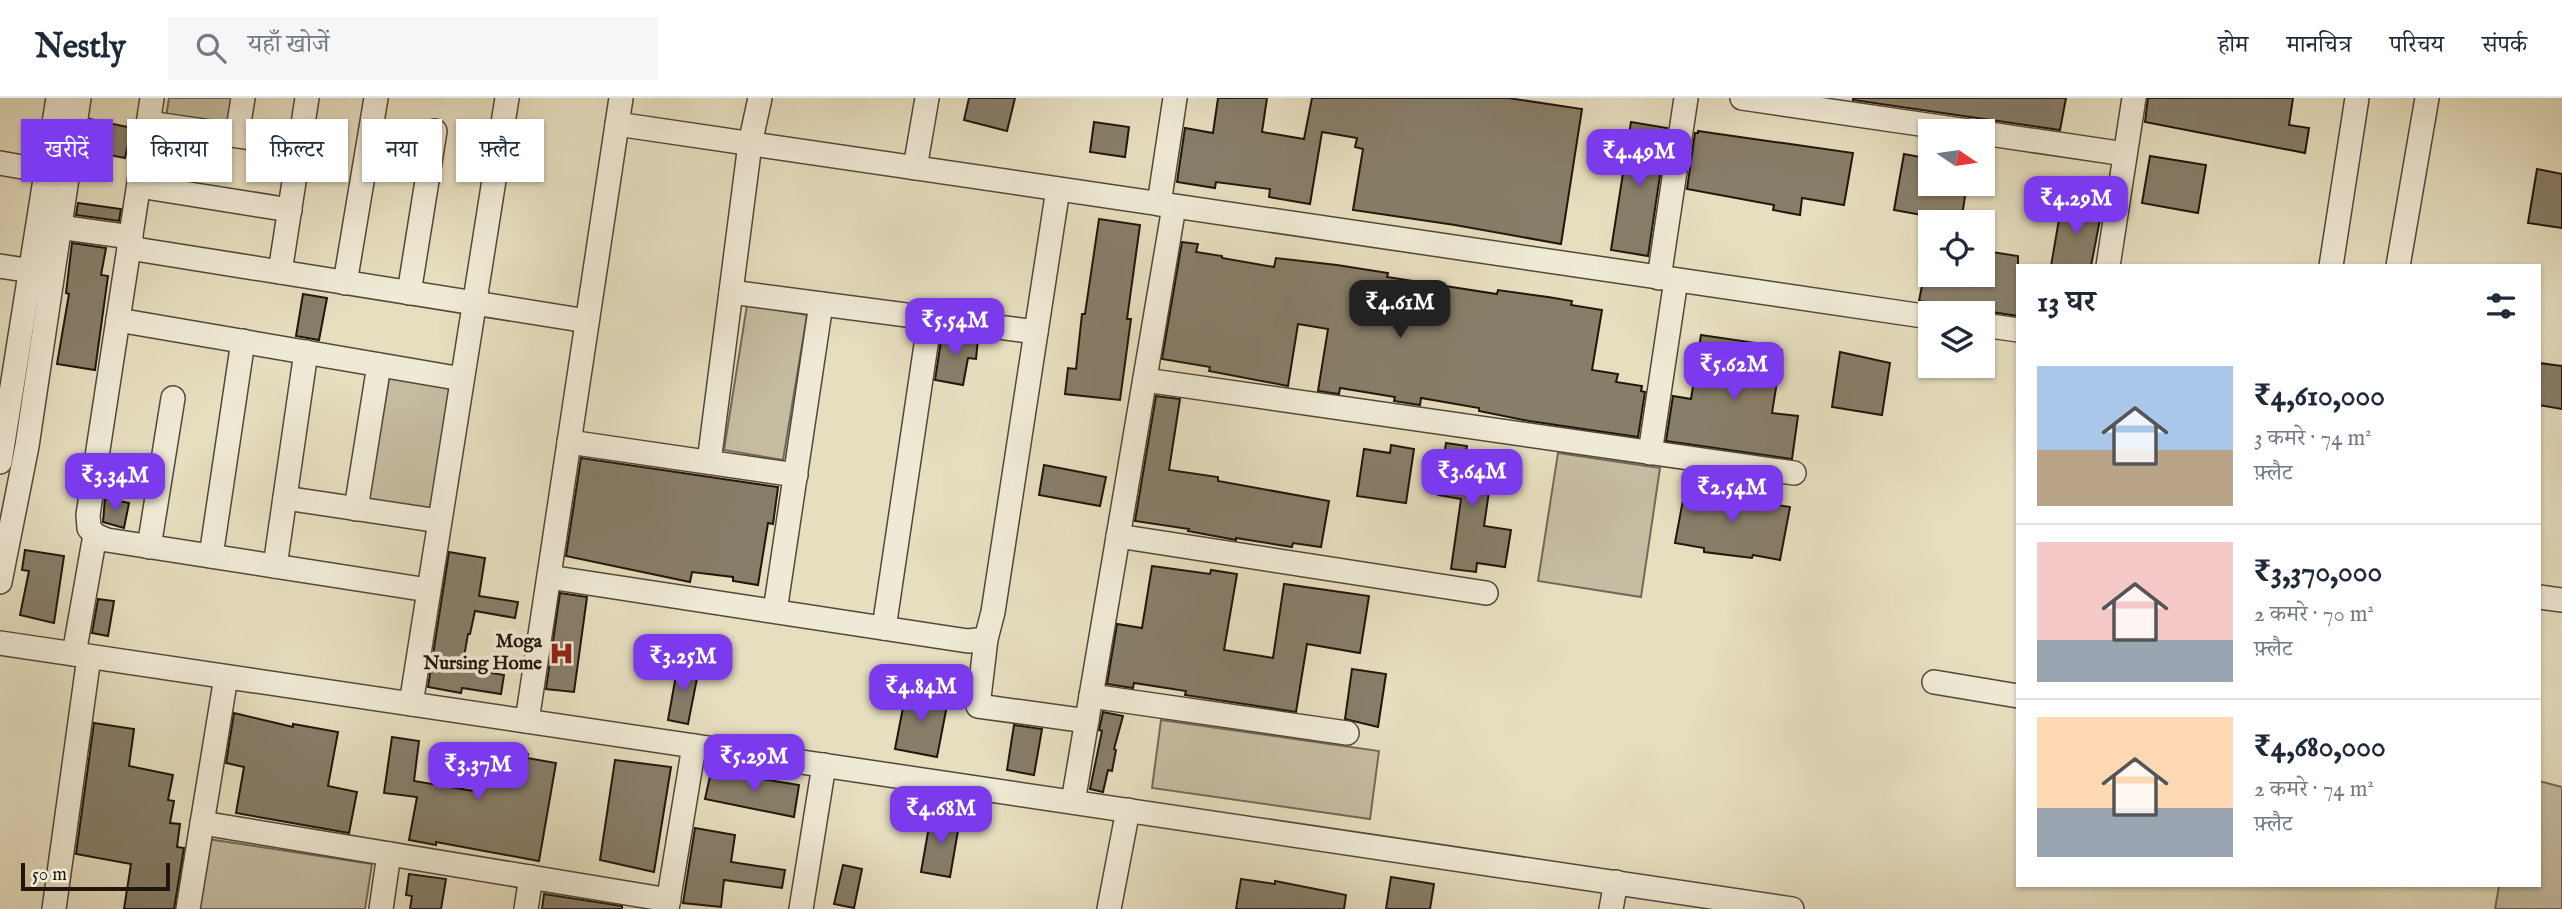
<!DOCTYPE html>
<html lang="hi">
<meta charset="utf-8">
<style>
body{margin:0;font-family:"IM FELL English","Noto Serif Devanagari",serif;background:#f6f6f7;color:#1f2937;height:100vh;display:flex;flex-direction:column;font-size:26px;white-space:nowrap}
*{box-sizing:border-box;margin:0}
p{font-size:23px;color:#747a83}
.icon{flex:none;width:38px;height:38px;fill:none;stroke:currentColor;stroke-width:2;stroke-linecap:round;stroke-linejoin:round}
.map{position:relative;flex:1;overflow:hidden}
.sheet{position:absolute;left:2016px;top:166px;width:525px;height:623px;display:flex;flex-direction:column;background:#fff;border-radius:0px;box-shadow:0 2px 5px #0004}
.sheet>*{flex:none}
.hud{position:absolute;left:21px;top:21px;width:665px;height:63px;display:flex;gap:14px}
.needle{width:46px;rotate:103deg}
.fabs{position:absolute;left:1918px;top:21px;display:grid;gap:14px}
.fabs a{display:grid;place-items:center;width:77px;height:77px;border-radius:0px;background:#fff;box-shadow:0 2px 5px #0004;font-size:35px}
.scale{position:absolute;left:21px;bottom:18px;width:149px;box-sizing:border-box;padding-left:7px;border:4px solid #21160c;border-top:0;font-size:19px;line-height:24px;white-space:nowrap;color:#21160c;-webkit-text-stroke:5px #efead5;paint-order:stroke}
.price{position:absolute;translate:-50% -60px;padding:0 16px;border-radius:14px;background:#7c3aed;color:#fff;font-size:23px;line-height:46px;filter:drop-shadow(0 2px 4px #0008)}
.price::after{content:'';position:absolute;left:50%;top:42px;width:21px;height:16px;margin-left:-10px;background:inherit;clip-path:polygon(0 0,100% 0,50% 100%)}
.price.on{background:#222;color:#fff}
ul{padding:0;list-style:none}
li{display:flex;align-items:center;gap:21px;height:175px;padding:0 21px}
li+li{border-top:2px solid #e0e1e3}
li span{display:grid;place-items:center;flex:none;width:196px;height:140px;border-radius:0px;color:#555}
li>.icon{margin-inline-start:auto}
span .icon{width:84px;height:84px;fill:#fffc;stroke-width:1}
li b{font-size:30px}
h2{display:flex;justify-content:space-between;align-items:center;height:84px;padding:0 21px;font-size:30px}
.pill{padding:0 24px;border-radius:0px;background:#fff;box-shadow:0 2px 5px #0004;font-size:24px;line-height:63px}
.pill.on{background:#7c3aed;color:#fff}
header{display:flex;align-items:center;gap:42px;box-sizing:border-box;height:98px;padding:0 35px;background:#fff;border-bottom:2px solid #e0e1e3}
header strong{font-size:33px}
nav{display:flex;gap:38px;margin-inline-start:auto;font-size:24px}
.search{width:490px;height:63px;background:#f6f6f7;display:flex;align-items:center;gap:18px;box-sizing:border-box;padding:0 24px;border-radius:0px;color:#747a83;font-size:26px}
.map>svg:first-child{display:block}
</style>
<header>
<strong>Nestly</strong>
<div class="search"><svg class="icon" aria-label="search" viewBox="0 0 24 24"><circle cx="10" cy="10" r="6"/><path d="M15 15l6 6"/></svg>यहाँ खोजें</div>
<nav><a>होम</a><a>मानचित्र</a><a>परिचय</a><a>संपर्क</a></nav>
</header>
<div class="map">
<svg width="2562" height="811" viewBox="0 0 2562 811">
<rect width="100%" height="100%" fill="#e6debf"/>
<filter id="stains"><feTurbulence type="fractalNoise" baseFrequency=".00286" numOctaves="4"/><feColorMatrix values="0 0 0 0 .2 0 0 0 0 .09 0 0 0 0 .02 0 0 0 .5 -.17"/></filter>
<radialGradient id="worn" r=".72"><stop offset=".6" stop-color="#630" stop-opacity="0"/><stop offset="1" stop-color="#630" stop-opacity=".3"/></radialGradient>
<g fill="#c5bca1" stroke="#736956" stroke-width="2">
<polygon points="169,0 238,0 234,29 166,19"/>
<polygon points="747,207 807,217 783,362 724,352"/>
<polygon points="389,280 451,290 430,415 368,405"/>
<polygon points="1558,355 1660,370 1641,499 1538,483"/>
<polygon points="1161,622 1379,653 1370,721 1152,690"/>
<polygon points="2539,683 2562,689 2562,811 2495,811 2499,788 2539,788"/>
<polygon points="208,741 372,766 365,811 198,811"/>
</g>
<g fill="#877e69" stroke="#21160c" stroke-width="2">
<polygon points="969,0 1015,0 1007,33 964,22"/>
<polygon points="1218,0 1267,0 1262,34 1304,41 1312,0 1508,0 1582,11 1561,146 1455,127 1353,112 1363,51 1355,49 1357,40 1322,34 1310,106 1269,99 1270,91 1216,84 1215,90 1177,84 1185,30 1213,35"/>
<polygon points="1853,0 2066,0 2060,32 1853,2"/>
<polygon points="2148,0 2293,0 2289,27 2309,30 2305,55 2145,24"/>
<polygon points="90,21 132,30 125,60 85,52"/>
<polygon points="1094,24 1129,29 1125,59 1090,54"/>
<polygon points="1631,24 1667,30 1648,158 1611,152"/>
<polygon points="1698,33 1853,55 1844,107 1802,100 1800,117 1773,112 1774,107 1687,91 1695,35 1698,35"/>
<polygon points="1904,56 1926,60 1923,77 1930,78 1930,86 1967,86 1961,124 1932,124 1933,119 1894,112"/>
<polygon points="2150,58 2206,67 2198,115 2142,105"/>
<polygon points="2537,71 2562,76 2562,130 2528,125"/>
<polygon points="2062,104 2102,111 2091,168 2051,168"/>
<polygon points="78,105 121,111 119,123 76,117"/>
<polygon points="1099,121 1140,127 1127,221 1131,221 1120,302 1065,296 1068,270 1076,271 1082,216 1085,216"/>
<polygon points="1182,144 1198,146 1196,154 1222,158 1222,160 1274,169 1276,160 1337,167 1388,175 1387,179 1497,196 1498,192 1548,199 1572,203 1571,207 1602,212 1592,272 1618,276 1616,284 1642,288 1641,293 1645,294 1638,339 1529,323 1479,313 1479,310 1421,300 1420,307 1394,303 1395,299 1340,290 1339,296 1318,293 1328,231 1298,226 1288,288 1209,273 1210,269 1162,261"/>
<polygon points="72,145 106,150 101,177 108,178 95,272 57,266 69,196 66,195"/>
<polygon points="1985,153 2018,158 2018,218 1985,213 1952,215 1943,214 1933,205 1919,203 1924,177 1983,177"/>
<polygon points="303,196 327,200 319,242 296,238"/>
<polygon points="942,236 978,241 976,261 968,260 963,287 935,282"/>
<polygon points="1701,237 1756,245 1756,248 1782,252 1772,315 1798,318 1792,361 1666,343 1673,298 1691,301"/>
<polygon points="1840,254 1890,265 1882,317 1832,309"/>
<polygon points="2539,265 2562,268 2562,311 2539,307"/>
<polygon points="1156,298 1180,301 1169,372 1218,379 1218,383 1329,403 1321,449 1293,445 1292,449 1236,440 1236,442 1188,433 1189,431 1135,423"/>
<polygon points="1446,345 1467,348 1466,354 1494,359 1484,428 1511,432 1505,469 1477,465 1476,474 1451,471 1461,401 1438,397"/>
<polygon points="1391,347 1414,351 1406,405 1357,398 1364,351 1390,355"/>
<polygon points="581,360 778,389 773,426 768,425 758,487 733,483 733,479 692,474 690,484 566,458"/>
<polygon points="1044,367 1106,379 1100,408 1039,397"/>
<polygon points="1685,391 1790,409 1780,462 1753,457 1752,460 1704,454 1704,450 1675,445"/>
<polygon points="105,400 129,405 124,430 103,424"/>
<polygon points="25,452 64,458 54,525 20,517 29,473 22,472"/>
<polygon points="449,454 485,460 479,498 518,504 515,520 475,513 470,536 468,536 462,570 504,577 501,596 462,590 461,595 428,589"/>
<polygon points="1152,468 1210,476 1211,472 1237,476 1224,552 1273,560 1284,486 1369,498 1360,555 1307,546 1296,614 1185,597 1186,593 1134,585 1133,590 1107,586 1117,526 1142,530"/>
<polygon points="560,495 587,499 574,594 546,591"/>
<polygon points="98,501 114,503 108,538 92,535"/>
<polygon points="678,566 699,570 688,626 668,622"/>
<polygon points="1352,571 1386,576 1378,629 1345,621"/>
<polygon points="906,594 948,602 937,659 895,651"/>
<polygon points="1103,614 1123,618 1114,651 1116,652 1112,673 1108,672 1103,694 1090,691 1102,633 1099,632"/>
<polygon points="234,615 293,629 293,626 338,634 328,688 357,694 349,735 236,715 244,669 226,665"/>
<polygon points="94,625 134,631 129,668 173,677 168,702 174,703 170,725 180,726 177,749 184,750 174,811 124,811 131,766 76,756"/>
<polygon points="1014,627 1042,631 1034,677 1007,672"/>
<polygon points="392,639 419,643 414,683 474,693 482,647 528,656 527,660 556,665 539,763 436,744 436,747 409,742 417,699 384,695"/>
<polygon points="615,662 671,669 654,774 600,762"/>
<polygon points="711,674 756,683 756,680 799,687 794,719 705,701"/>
<polygon points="931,717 960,721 950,779 921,774"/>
<polygon points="695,730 735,737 731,764 785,772 782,790 724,782 721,809 683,805"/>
<polygon points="843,767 862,771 854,810 834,806"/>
<polygon points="409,776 446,781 441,811 410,811 412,798 406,797"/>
<polygon points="1391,779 1434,786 1430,811 1386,811"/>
<polygon points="1241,781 1275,786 1275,783 1346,797 1344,811 1236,811"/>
<polygon points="544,796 622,808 622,811 542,811"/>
</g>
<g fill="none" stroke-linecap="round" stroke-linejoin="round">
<defs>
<g id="minor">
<polyline points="152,0 88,417 89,430 95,437 107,442 428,492"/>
<polyline points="1742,0 1968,33"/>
<polyline points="149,25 300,47"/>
<polyline points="617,26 1930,219"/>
<polyline points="1983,35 2125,56"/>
<polyline points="237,37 243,0"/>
<polyline points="0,65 62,76"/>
<polyline points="915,70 927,0"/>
<polyline points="139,88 290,112"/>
<polyline points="1159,106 1175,0"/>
<polyline points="59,129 131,139"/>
<polyline points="129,150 587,223"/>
<polyline points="0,168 32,173"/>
<polyline points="2108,168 2134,0"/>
<polyline points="2331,168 2357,0"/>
<polyline points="2398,168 2427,0"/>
<polyline points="280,174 307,0"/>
<polyline points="1659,180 1686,0"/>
<polyline points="345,185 376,0"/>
<polyline points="731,194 1036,234"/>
<polyline points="409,195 435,33"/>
<polyline points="118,222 462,281"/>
<polyline points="1983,227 2018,232"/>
<polyline points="1145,282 1794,375"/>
<polyline points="569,344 796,377"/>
<polyline points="1650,355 1676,182"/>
<polyline points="0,364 58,0"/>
<polyline points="709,364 750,46 760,0"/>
<polyline points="285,400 439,423"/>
<polyline points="356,411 379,267"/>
<polyline points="1118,438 1486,495"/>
<polyline points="149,449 173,300"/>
<polyline points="211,458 243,243"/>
<polyline points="275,468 306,254"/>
<polyline points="549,479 968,543 986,541 993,514 1058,91"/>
<polyline points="0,484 27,348 79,0"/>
<polyline points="2539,499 2562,502"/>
<polyline points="775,513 821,206"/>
<polyline points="884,530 930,220"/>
<polyline points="986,541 978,608 1087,623"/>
<polyline points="0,545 1792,811"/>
<polyline points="74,556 95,437"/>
<polyline points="1934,584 2018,598"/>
<polyline points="1091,598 1347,635"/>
<polyline points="411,606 507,0"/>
<polyline points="527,623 621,0"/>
<polyline points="1073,704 1174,109"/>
<polyline points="202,725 669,802"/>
<polyline points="54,811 89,559"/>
<polyline points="188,811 226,579"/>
<polyline points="381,811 389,756"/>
<polyline points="526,811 531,779"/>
<polyline points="667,811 694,648"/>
<polyline points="801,811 824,667"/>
<polyline points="1109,811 1128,712"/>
<polyline points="1611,811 1616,784"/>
</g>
</defs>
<use href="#minor" stroke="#524839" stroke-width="26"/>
<use href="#minor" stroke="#efead5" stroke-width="23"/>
</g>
<defs>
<symbol id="hospital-bare" viewBox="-9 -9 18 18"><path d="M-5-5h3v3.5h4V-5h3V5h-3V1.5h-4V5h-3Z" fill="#8f2418" stroke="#efead5" stroke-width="2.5" paint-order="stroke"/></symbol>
</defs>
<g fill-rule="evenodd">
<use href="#hospital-bare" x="544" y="538" width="35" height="35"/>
</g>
<g text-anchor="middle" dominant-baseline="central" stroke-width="7" stroke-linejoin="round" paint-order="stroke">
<g font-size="19" font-weight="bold" fill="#21160c" stroke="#efead5" text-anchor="end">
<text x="542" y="544">Moga<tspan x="542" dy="22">Nursing Home</tspan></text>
</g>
</g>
<rect width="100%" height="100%" filter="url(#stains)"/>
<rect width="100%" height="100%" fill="url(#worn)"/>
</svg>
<div class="fabs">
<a><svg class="needle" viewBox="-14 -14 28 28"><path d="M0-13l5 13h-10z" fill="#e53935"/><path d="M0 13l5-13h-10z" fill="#747a83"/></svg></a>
<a><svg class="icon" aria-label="locate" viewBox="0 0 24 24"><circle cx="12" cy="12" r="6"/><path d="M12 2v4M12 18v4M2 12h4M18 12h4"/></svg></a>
<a><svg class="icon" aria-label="layers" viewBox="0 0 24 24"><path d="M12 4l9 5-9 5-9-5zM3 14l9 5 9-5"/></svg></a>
</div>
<div class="scale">50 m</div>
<b class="price" style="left:1639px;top:91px">₹4.49M</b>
<b class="price" style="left:2076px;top:138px">₹4.29M</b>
<b class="price on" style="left:1400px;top:242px">₹4.61M</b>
<b class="price" style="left:955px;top:260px">₹5.54M</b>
<b class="price" style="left:1734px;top:304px">₹5.62M</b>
<b class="price" style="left:1472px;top:411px">₹3.64M</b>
<b class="price" style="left:115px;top:415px">₹3.34M</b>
<b class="price" style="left:1732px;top:427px">₹2.54M</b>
<b class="price" style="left:683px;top:596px">₹3.25M</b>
<b class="price" style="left:921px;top:626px">₹4.84M</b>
<b class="price" style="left:754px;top:696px">₹5.29M</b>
<b class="price" style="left:478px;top:704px">₹3.37M</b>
<b class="price" style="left:941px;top:748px">₹4.68M</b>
<div class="hud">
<a class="pill on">खरीदें</a>
<a class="pill">किराया</a>
<a class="pill">फ़िल्टर</a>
<a class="pill">नया</a>
<a class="pill">फ़्लैट</a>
</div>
<section class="sheet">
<h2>13 घर<svg class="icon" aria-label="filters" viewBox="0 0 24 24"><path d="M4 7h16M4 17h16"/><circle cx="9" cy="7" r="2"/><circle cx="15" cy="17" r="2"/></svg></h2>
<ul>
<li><span style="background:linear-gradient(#a9c7e8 60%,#b9a48a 0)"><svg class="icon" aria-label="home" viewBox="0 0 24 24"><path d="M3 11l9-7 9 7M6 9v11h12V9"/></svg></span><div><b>₹4,610,000</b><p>3 कमरे · 74 m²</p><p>फ़्लैट</p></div></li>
<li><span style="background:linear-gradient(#f6c9c9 70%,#9aa5b1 0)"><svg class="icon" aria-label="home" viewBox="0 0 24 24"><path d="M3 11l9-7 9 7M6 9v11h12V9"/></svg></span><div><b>₹3,370,000</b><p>2 कमरे · 70 m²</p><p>फ़्लैट</p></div></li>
<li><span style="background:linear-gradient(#ffd9b3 65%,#9aa5b1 0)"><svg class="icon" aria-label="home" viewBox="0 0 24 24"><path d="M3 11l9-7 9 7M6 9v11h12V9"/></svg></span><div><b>₹4,680,000</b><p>2 कमरे · 74 m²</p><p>फ़्लैट</p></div></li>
</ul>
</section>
</div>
